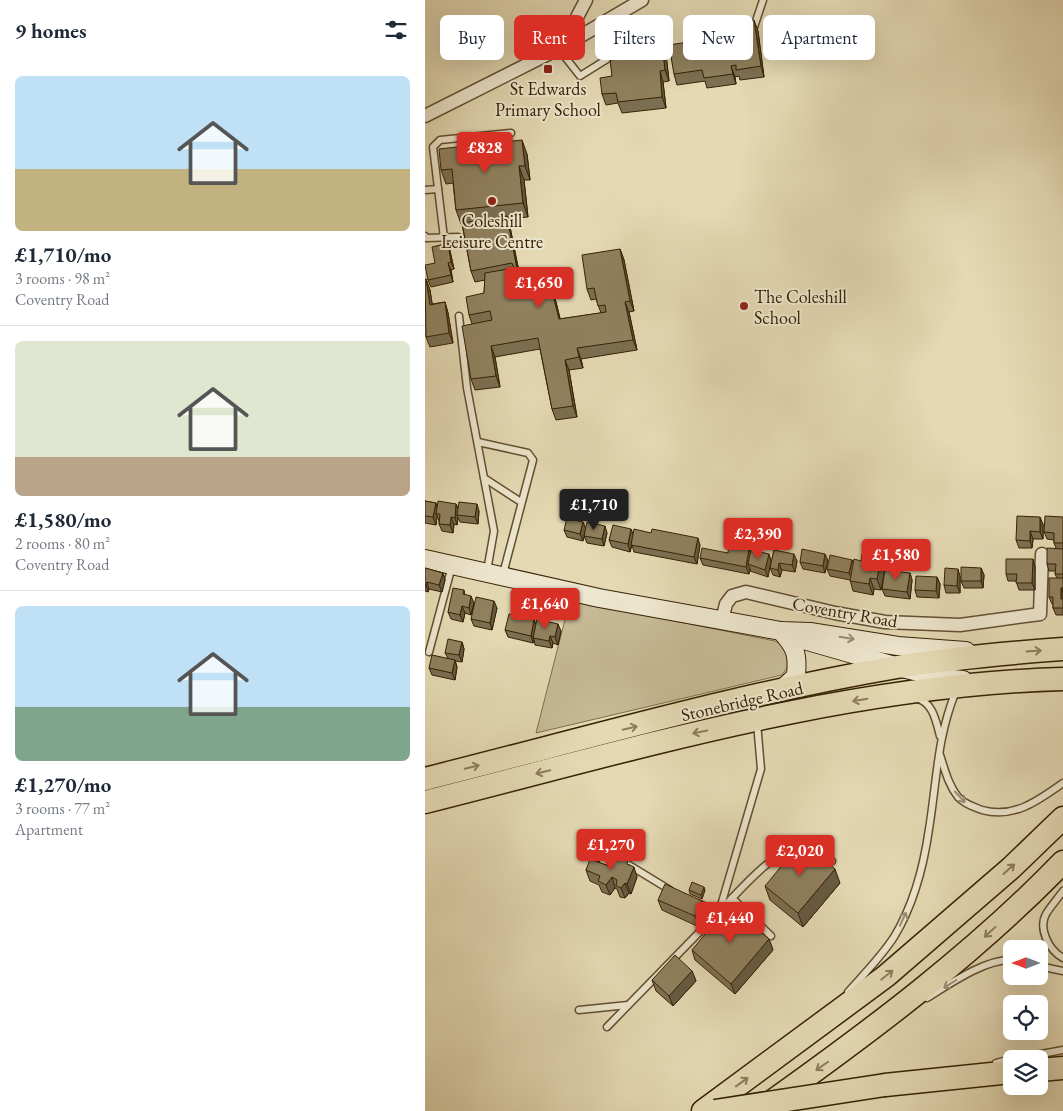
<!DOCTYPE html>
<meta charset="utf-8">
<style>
body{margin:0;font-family:"EB Garamond",serif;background:#f2f2f3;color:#1f2937;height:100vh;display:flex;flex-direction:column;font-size:19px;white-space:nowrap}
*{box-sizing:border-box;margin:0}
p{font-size:16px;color:#747a83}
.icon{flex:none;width:28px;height:28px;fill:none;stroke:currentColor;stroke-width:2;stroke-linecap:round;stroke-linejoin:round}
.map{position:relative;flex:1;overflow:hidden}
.sheet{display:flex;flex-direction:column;background:#fff;width:425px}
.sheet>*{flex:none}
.hud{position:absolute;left:15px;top:15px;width:475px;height:45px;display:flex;gap:10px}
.needle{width:32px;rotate:270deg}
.controls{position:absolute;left:578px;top:940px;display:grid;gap:10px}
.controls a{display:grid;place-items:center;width:45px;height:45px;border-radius:8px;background:#fff;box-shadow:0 5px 20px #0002;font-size:25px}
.price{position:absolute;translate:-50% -42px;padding:0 11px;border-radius:5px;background:#d93025;color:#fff;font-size:16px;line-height:32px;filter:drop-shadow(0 1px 2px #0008)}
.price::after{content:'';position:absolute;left:50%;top:30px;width:15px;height:11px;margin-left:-8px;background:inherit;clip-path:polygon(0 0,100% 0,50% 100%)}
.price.current{background:#222;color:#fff}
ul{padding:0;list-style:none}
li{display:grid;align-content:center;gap:10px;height:265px;padding:0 15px}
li+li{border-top:1px solid #e0e1e3}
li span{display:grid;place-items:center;height:155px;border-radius:8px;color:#555}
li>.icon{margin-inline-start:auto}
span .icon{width:90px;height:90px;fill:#fffc;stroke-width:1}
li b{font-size:21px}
h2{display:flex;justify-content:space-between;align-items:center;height:60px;padding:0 15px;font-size:21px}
.pill{padding:0 18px;border-radius:8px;background:#fff;box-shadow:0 5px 20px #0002;font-size:18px;line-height:45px}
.pill.current{background:#d93025;color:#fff}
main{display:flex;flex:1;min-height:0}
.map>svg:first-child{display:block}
</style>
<main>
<section class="sheet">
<h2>9 homes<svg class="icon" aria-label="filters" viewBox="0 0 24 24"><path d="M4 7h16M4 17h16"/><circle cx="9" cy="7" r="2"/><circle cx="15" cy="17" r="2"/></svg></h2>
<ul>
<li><span style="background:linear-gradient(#bfe0f5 60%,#c2b280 0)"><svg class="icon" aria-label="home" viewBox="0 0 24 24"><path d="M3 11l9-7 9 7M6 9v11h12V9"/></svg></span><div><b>£1,710/mo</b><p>3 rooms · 98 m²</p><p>Coventry Road</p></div></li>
<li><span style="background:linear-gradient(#dfe7d0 75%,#b9a48a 0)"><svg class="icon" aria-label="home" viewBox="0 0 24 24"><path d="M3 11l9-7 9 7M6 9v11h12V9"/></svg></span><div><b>£1,580/mo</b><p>2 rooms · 80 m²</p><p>Coventry Road</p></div></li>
<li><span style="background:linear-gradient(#bfe0f5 65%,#7fa58c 0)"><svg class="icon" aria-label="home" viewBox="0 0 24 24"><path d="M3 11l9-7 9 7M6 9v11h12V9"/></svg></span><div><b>£1,270/mo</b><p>3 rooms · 77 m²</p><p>Apartment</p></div></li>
</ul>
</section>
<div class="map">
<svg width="638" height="1111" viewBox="0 0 638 1111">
<rect width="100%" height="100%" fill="#e4d9b3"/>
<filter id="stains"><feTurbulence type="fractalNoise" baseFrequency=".004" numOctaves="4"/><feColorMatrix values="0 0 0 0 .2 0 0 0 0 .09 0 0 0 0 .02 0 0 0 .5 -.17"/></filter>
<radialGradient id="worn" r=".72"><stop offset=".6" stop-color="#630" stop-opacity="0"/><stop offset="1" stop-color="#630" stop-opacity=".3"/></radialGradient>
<polygon fill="#c6ba95" stroke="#7e6e4c" points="145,600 350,641 363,649 366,662 357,675 111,733"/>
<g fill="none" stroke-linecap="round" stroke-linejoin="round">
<defs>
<g id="lane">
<polyline points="328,30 338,0"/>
<polyline points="133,48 155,76 203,46 204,27 196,12"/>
<polyline points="0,190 13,189"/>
<polyline points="0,236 1,238 33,237"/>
<polyline points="19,238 8,147 15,140 86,133"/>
<polyline points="34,316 42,388 69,531 62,571"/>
<polyline points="53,442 103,453 108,460 78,574"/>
<polyline points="59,478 96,502"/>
<polyline points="4,652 27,566"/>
<path d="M491,698C508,702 511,721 515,736"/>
<path d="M515,755C520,770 523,784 533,797C539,804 549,807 557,810C588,819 613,801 638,783"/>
<polyline points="181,851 245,890"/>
<path d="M638,891C633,898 626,906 621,914C613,929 624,950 638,958"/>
<polyline points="307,898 346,936"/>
<path d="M272,903L294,912C316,889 349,849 381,844L407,861"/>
<polyline points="614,966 638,971"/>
<path d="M423,992C439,974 456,957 469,937C488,906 499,864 504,829C512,780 512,737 531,691"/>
<path d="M502,998C523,985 560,959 586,960"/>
<polyline points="154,1010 203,1005"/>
<polyline points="182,1027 294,912 336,769 332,723"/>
<polyline points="589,1059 638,1050"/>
<polyline points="571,1063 586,1059"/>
</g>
<g id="street">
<polyline points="137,46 161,0"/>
<polyline points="0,116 137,47 217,0"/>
<polyline points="297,620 301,604 307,596 321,592 410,613 460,622 535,625 615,614 617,554"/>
</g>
<g id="secondary">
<polyline points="0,559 174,598 356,631 385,632 473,646 541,651"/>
<polyline points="372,638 473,667 518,678 538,680"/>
<path d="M356,690L371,676C373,654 371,648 356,631"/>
</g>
<g id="highway">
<path d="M0,779C156,740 313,694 472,667C527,658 583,653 638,649"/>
<path d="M0,802C210,749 420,685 638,679"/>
<polyline points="614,1070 638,1068"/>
<polyline points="460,1085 586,1072"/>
<path d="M342,1105C446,1031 549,954 638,862"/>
<polyline points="278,1111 461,976 586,868 638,818"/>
</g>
</defs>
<use href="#lane" stroke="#624f30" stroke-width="9"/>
<use href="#street" stroke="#624f30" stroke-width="15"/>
<use href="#secondary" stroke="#362104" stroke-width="20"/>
<use href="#highway" stroke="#362104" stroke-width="25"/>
<use href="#lane" stroke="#ede6ce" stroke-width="6"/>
<use href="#street" stroke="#ede6ce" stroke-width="12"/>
<use href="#secondary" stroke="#ede6ce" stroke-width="18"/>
<use href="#highway" stroke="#e4d9b3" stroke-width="22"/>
<defs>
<polyline id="highway-bridge" points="290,1111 460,1085"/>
</defs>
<use href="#highway-bridge" stroke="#362104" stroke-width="25" stroke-linecap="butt"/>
<use href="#highway-bridge" stroke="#e4d9b3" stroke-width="22"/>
</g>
<g fill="#7c6f52" stroke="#362104">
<polygon points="333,31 339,77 315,80 314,76 310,77 311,84 282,88 280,81 252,85 249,74 302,36"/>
<polygon points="237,44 241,54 244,81 238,82 241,108 197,113 193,103 181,105 177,94 187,76"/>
<polygon points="102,154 105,180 99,180 103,217 83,219 85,227 99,296 127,291 131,302 135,319 176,313 171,299 166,300 162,289 195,249 199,260 209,311 204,312 212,350 156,359 158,368 144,370 152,417 131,420 127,409 115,349 70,357 75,387 50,390 46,379 47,324 44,315 59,293 60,280 50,282 46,271 37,224 36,224 31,210 28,183 21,184 16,170"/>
<polygon points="23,243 25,251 29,269 26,270 28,282 6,287 3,280 10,263"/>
<polygon points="1,279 5,290 7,304 20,302 23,313 28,343 5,347 1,337"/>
<polygon points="0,501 11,503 12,507 31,504 33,508 54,511 53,524 35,522 33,518 32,525 29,524 28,533 17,531 14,524 14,521 12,516 11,525 0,523"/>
<polygon points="638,517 638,615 631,615 628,608 628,604 627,604 624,597 632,578 630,574 631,571 624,571 622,564 631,548 629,543 629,540 622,539 619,532"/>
<polygon points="158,522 161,529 158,541 142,537 139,530"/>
<polygon points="618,524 618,539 608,539 607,548 594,548 591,540"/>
<polygon points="182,533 179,546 162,543 159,536"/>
<polygon points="208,535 275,545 272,564 209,552 207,545 205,552 187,547 184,540"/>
<polygon points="324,549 325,552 344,554 346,561 343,577 325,571 325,569 324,574 278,565 275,558"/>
<polygon points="349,550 372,561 370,572 357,570 355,577 348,575 345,568"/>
<polygon points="400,554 403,561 400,573 378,569 375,562"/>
<polygon points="427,560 428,562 460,568 456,590 449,589 448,595 428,591 425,580 405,576 402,569"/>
<polygon points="610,566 610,590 594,590 591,581 583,581 581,574"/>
<polygon points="0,568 18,573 20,580 17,592 4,589 3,592 0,591"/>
<polygon points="556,568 559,575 558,588 539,588 536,581"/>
<polygon points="485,573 487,580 485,599 460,596 457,589"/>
<polygon points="535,576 535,593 521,593 519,585"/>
<polygon points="512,577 515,584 514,598 492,597 490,590"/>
<polygon points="39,590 40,595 49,603 46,615 40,613 38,622 26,619 23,612"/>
<polygon points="72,608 67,630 49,626 46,619"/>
<polygon points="109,620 111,624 136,631 133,645 128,643 127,648 110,645 109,640 108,643 83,637 80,630"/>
<polygon points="37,642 39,649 37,662 30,661 32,667 30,680 7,675 4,668 23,658 20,653"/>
<polygon points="172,856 175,863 184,866 205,865 212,877 206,894 204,893 200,898 195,897 192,889 190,888 185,895 177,892 174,885 165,881 161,870"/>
<polygon points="415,883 378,927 345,900 340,886"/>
<polygon points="264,890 280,890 277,899 265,894"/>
<polygon points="233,900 280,911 274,927 237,910"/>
<polygon points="344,939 348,950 310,994 270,960 267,950"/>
<polygon points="267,971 271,981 248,1006 231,991 227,980"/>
</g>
<g fill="#655a42" stroke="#362104">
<polygon points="329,20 333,31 339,77 336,66"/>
<polygon points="237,44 241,54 244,81 240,70"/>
<polygon points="306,66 310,77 311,84 308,74"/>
<polygon points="235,71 238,82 241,108 237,97"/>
<polygon points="97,140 102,154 105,180 100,166"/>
<polygon points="94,166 99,180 103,217 98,203"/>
<polygon points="82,216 85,227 101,307 97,296"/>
<polygon points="23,243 25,251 29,269 26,262"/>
<polygon points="195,249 199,260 209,311 205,301"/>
<polygon points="23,263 26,270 28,282 26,275"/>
<polygon points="1,279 5,290 9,315 5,305"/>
<polygon points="127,291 131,302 138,330 134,319"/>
<polygon points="20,302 23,313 28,343 24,333"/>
<polygon points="200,302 204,312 212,350 208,340"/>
<polygon points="66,346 70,357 75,387 71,376"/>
<polygon points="152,348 156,359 158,368 154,357"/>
<polygon points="140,360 144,370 152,417 148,406"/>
<polygon points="11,503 13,510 11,514 12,516 11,525 8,517"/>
<polygon points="31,504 34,511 32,515 33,518 32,525 30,518"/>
<polygon points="52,504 54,511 53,524 50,517"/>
<polygon points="26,517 29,524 28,533 25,525"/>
<polygon points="615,517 618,524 618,539 615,532"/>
<polygon points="158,522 161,529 158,541 155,534"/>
<polygon points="180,526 182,533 179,546 177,539"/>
<polygon points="206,529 209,536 205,552 203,544"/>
<polygon points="605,531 608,539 607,548 605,541"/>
<polygon points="273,538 275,545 272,564 269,557"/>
<polygon points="324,549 327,556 323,564 325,569 324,574 321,567"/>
<polygon points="344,554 346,561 343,577 340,570"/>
<polygon points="369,554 372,561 370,572 367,565"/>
<polygon points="400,554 403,561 400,573 398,566"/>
<polygon points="456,558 460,568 456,590 452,579"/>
<polygon points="608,559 610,566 610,590 607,583"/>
<polygon points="427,560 430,567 427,580 424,573"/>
<polygon points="354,563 357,570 355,577 353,570"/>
<polygon points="556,568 559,575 558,588 556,581"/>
<polygon points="533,569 535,576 535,593 532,586"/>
<polygon points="18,573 20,580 17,592 14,585"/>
<polygon points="485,573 487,580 485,599 482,592"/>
<polygon points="512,577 515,584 514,598 511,591"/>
<polygon points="445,578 449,589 448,595 444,584"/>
<polygon points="2,582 4,589 3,592 1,585"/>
<polygon points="636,588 638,593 638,605 636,599"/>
<polygon points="46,596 49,603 46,615 44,608"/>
<polygon points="69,601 72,608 67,630 65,623"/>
<polygon points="37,606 40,613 38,622 35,615"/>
<polygon points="109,620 112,627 108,638 109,640 108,643 106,636"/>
<polygon points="133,624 136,631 133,645 130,637"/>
<polygon points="125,636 128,643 127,648 124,641"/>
<polygon points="37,642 39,649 37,662 34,655"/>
<polygon points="30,660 32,667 30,680 27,673"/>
<polygon points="172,856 176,866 170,861"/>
<polygon points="209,867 212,877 206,894 202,884"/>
<polygon points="410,869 415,883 378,927 373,913"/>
<polygon points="187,877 190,888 185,895 181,885"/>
<polygon points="200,883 204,893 200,898 196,888"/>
<polygon points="279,887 280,890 277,899 276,895"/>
<polygon points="277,901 280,911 274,927 270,916"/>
<polygon points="344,939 348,950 310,994 306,984"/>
<polygon points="267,971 271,981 248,1006 244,996"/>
</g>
<g fill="#90815f" stroke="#362104">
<polygon points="329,20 336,66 311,70 311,65 306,66 308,74 279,78 277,70 249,74 244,45 302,36 300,24"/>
<polygon points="237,44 240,70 235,71 237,97 193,102 191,93 177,94 175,78 187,76 185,60 216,57 215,46"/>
<polygon points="97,140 100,166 94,166 98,203 31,210 27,169 16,170 14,149"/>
<polygon points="82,216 97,296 127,291 134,319 181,312 180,305 173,306 169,288 162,289 157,255 195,249 205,301 200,302 208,340 152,348 154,357 140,360 148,406 127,409 113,338 66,346 71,376 46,379 37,326 67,320 65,311 44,315 41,297 59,293 60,273 89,268 87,263 46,271 37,223"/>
<polygon points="23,243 26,262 23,263 26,275 3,280 0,265 10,263 7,247"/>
<polygon points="0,279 1,279 5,305 20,302 24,333 1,337"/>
<polygon points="0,501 11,503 8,517 0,516"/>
<polygon points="13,501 31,504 30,518 26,517 25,525 14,524 15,514 11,514"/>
<polygon points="34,502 52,504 50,517 32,515"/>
<polygon points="592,516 615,517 615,532 605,531 605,541 591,540"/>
<polygon points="620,516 638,517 638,543 629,543 629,533 619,532"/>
<polygon points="142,518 158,522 155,534 139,530"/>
<polygon points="162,522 180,526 177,539 159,536"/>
<polygon points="188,525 206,529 203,544 184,540"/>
<polygon points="209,529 226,533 227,529 273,538 269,557 206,545"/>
<polygon points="304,545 324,549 321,567 275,558 277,548 303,553"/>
<polygon points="622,548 638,549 638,574 630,574 631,564 622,564"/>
<polygon points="377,549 400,554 398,566 375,562"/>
<polygon points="326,550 344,554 340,570 323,564"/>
<polygon points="349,550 369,554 367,565 354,563 353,570 345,568"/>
<polygon points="437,554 456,558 452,579 445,578 444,584 425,581 429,559 436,561"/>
<polygon points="405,555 427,560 424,573 402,569"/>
<polygon points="581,559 608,559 607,583 591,583 592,574 581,574"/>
<polygon points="536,567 556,568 556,581 536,581"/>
<polygon points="0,568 18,573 14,585 2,582 1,585 0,585"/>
<polygon points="520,568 533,569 532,586 519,585"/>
<polygon points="460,570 485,573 482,592 457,589"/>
<polygon points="491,576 512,577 511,591 490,590"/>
<polygon points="624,578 638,578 638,588 636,588 636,599 638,599 638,608 628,608 628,597 624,597"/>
<polygon points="28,588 39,590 38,594 46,596 44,608 37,606 35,615 23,612"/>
<polygon points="51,597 69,601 65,623 46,619"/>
<polygon points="84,614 109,620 106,636 80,630"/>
<polygon points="112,619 133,624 130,637 125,636 124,641 108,638"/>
<polygon points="23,639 37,642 34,655 20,653"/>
<polygon points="7,655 30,660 27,673 4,668"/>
<polygon points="377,841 410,869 373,913 340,886"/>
<polygon points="167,854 172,856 170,861 184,866 187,858 196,861 197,857 203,859 202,864 209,867 202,884 200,883 196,888 191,886 192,880 187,877 181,885 173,881 175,876 161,870"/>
<polygon points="267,882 279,887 276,895 264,890"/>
<polygon points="240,884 277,901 270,916 233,900"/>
<polygon points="304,905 344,939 306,984 267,950"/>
<polygon points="250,955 267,971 244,996 227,980"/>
</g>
<defs><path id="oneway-shaft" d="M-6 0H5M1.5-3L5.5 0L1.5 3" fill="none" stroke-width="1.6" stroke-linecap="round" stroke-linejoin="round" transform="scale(1.25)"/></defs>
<g stroke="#9b8d73">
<use href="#oneway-shaft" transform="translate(422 638) rotate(9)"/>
<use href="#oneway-shaft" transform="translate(535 797) rotate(47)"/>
<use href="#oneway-shaft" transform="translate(478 919) rotate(-65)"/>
<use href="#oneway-shaft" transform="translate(525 984) rotate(148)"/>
</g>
<g stroke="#8d7d5c">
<use href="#oneway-shaft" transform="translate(609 651) rotate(-4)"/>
<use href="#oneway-shaft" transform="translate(435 700) rotate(170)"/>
<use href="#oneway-shaft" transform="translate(205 728) rotate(-14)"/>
<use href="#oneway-shaft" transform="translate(275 732) rotate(168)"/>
<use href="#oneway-shaft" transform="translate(47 767) rotate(-14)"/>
<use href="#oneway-shaft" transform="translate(118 772) rotate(166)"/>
<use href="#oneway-shaft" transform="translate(584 869) rotate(-42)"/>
<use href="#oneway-shaft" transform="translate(565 932) rotate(137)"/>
<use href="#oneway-shaft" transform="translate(462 975) rotate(-39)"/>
<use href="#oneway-shaft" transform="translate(397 1066) rotate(145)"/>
<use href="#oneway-shaft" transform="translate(317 1082) rotate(-36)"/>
</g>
<g fill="#8f2418" stroke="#ede6ce" stroke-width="2">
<rect x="118" y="64" width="10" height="10" rx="2.5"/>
<circle cx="67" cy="201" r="5"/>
<circle cx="319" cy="306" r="5"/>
</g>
<g text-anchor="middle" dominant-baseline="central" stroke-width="4" stroke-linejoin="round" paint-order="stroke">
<g font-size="18" fill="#362104" stroke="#ede6ce">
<text x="123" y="88">St Edwards<tspan x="123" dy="21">Primary School</tspan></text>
<text x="67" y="220">Coleshill<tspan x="67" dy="21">Leisure Centre</tspan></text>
<text x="329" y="296" text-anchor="start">The Coleshill<tspan x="329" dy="21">School</tspan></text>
</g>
<g font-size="18" fill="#362104" stroke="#ede6ce">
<text transform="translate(420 612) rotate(10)">Coventry Road</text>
<text transform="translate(317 701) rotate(-13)">Stonebridge Road</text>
</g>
</g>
<rect width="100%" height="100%" filter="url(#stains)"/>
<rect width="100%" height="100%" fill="url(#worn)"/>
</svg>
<div class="controls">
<a><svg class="needle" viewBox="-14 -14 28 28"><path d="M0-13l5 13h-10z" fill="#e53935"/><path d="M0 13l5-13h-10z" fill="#747a83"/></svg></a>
<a><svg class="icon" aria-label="locate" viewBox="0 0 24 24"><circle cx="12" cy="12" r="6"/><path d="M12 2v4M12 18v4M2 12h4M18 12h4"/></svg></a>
<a><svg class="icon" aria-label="layers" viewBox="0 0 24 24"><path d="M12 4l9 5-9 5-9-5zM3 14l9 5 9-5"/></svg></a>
</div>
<b class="price" style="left:60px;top:174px">£828</b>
<b class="price" style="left:114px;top:309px">£1,650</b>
<b class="price current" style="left:169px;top:531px">£1,710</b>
<b class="price" style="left:333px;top:560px">£2,390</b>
<b class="price" style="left:471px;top:581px">£1,580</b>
<b class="price" style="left:120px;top:630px">£1,640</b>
<b class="price" style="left:186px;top:871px">£1,270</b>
<b class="price" style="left:375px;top:877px">£2,020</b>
<b class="price" style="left:305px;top:944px">£1,440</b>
<div class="hud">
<a class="pill">Buy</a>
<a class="pill current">Rent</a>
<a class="pill">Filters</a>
<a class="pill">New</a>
<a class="pill">Apartment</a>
</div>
</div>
</main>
